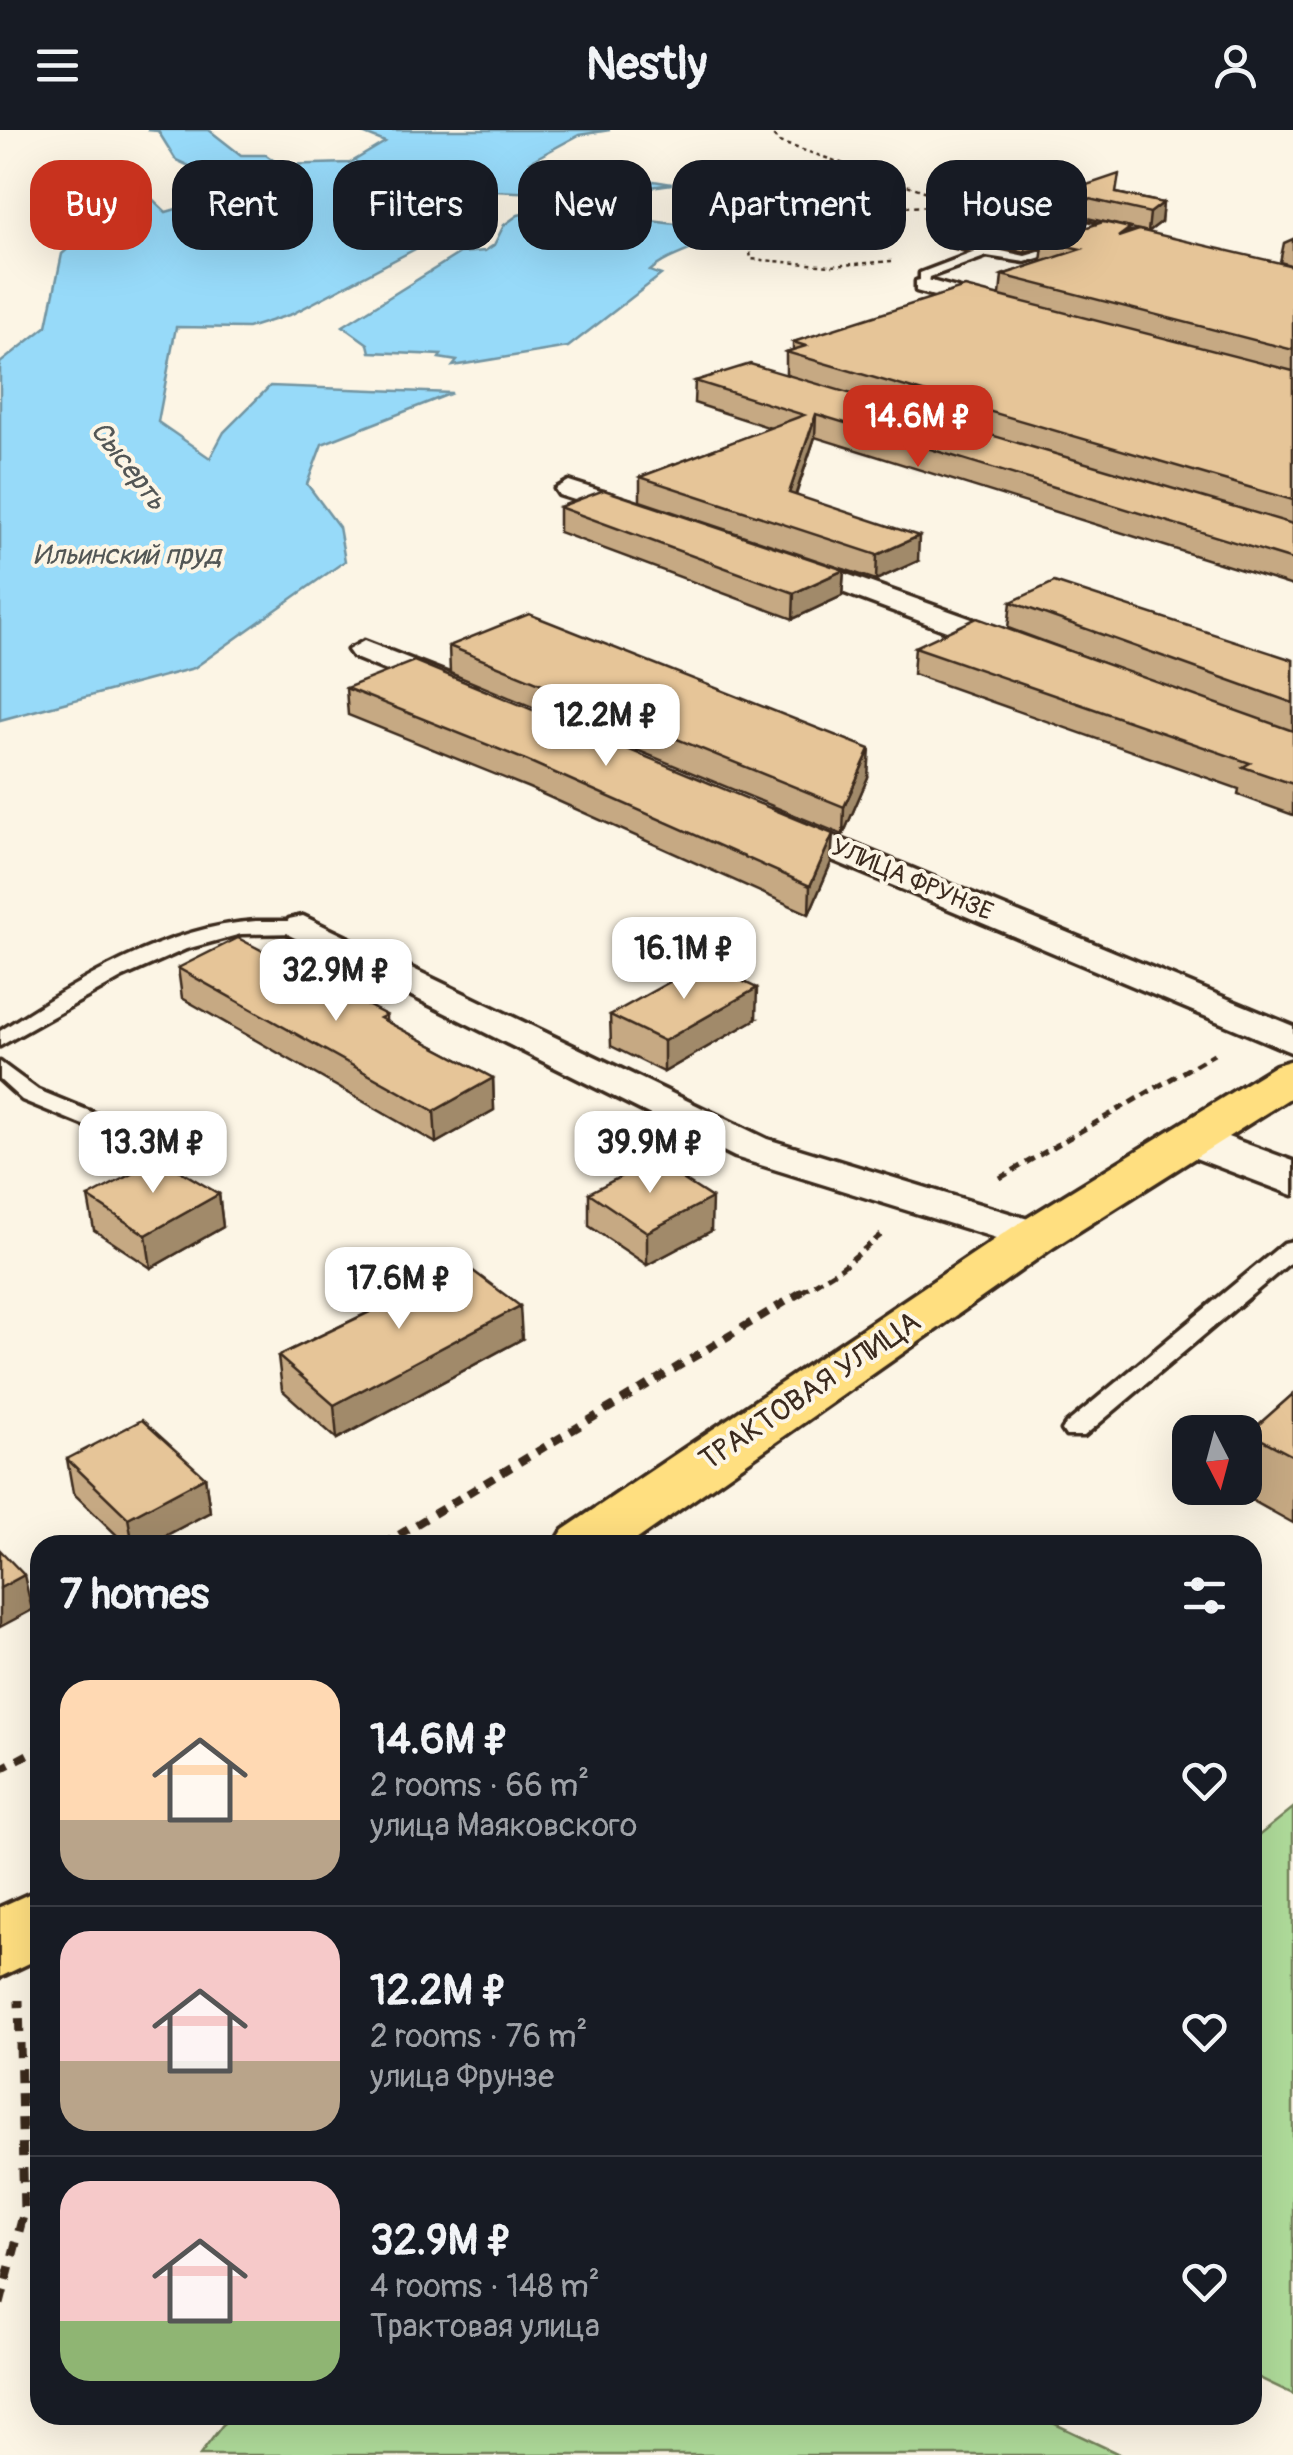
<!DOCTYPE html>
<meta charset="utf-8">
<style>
body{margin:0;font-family:Pangolin,sans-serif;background:#20242c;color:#f1f3f6;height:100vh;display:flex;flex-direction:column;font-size:38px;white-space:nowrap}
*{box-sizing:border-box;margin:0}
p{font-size:32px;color:#9ea1a6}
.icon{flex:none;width:55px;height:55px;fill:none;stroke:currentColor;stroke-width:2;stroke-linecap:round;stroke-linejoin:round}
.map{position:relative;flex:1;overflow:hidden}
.drawer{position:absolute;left:30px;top:1405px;width:1232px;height:890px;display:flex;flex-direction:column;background:#171b24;border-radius:30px;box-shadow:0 10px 40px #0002}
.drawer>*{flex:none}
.banner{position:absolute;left:30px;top:30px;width:1235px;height:90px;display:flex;gap:20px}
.needle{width:65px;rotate:174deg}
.tools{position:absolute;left:1172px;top:1285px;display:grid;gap:20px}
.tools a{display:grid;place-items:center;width:90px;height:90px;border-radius:20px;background:#171b24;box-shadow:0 10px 40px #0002;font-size:50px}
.price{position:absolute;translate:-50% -85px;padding:0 22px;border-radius:20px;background:#fff;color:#222;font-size:32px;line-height:65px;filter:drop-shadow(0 2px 5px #0008)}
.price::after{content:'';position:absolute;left:50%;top:60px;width:30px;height:22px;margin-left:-15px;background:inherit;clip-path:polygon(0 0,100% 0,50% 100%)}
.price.selected{background:#c8321e;color:#fff}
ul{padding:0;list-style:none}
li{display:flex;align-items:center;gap:30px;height:250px;padding:0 30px}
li+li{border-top:2px solid #363941}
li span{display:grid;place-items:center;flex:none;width:280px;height:200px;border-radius:30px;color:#555}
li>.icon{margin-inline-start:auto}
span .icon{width:120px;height:120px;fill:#fffc;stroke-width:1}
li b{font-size:42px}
h2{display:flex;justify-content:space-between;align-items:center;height:120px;padding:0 30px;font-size:42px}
.tag{padding:0 35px;border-radius:30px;background:#171b24;box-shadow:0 10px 40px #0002;font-size:35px;line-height:90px}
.tag.selected{background:#c8321e;color:#fff}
header{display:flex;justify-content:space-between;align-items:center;height:130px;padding:0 30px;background:#171b24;font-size:45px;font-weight:700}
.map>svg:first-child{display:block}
</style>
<header><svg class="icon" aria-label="menu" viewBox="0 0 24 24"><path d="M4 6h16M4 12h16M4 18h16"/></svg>Nestly<svg class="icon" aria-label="person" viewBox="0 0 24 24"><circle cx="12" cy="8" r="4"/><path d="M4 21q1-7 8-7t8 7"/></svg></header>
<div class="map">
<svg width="1293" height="2325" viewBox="0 0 1293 2325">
<rect width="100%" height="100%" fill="#fcf5e5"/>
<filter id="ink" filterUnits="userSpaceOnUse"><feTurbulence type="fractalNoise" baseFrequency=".01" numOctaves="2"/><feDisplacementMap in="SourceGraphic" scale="20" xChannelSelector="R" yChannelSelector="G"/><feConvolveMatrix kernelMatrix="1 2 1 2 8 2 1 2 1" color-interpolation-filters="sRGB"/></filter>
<g filter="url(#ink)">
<g fill="#afdb9a" stroke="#75825c" stroke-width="2.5">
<polygon points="1293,1678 1293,2264 1253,2245 1252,1711"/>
<polygon points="230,2285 1036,2285 1121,2325 200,2325"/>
</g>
<g fill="#97daf9" stroke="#7294a1" stroke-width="2.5">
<polygon points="147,0 209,0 241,25 266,25 280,35 350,33 385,12 355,0 610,0 579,5 531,31 672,54 592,65 493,61 419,117 292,184 248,198 176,197 158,292 210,328 224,302 270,256 452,263 322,314 307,354 339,397 345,431 194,538 0,590 0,233 47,196 62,124 121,72 146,63 166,82 242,60 176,30 158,1"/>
<path d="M547,79L727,100C704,119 672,122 650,141L661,145L568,217L453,236L457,231L439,228L441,225L370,222L368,214L343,196L460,123L485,121L494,115L504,95L518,85Z"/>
</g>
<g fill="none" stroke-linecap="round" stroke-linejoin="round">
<defs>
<g id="service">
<polygon points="1007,90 1011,95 964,113 1025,126 1074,112 1080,115 1025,132 987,126 930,147 928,158 920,158 920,143 975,122 952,116 957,107"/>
<path d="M256,791H303L313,797L303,803L241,804L186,819L123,847L0,916V901C76,852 164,797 256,791Z"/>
<polygon points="0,932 38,960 192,1023 196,1028 184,1035 176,1033 22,970 0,950"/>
<polygon points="1293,1111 1293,1130 1084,1306 1066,1306 1062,1300 1066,1294 1284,1113"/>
</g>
<g id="minor">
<polygon points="1052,84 1155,109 1158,113 1148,119 1045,94 1042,90"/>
<polygon points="924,149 1015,174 1018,179 1007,186 916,161 916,151"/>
<polygon points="569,351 660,380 664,386 650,394 559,365 555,359"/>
<polygon points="785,422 1033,511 1038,518 1022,527 1011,525 775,437 771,431 775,425"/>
<polygon points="364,511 472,553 477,560 472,567 450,567 353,527 348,520"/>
<polygon points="771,680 1293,896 1293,923 758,699 753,691 758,683"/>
<polygon points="303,786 767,1009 1051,1096 1058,1106 1051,1116 1035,1120 735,1027 289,805 284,797 289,789"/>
</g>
<polygon id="tertiary" points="1195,995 1293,1031 1293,1065 1177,1021 1170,1010 1177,999"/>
<g id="primary">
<polygon points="1293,930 1293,966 1054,1117 629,1415 554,1415 563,1400 1016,1095 1276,935"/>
<polygon points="40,1759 40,1828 0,1847 0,1777"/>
</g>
</defs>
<use href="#service" stroke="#3b2a1e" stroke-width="7"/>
<use href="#minor" stroke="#3b2a1e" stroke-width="7"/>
<use href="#tertiary" stroke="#3b2a1e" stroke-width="7"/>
<use href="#primary" stroke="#3b2a1e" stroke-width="7"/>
<g stroke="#3b2a1e" stroke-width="2.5" stroke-dasharray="4 4" stroke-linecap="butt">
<polyline points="768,0 779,12 957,72"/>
<path d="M892,131L831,136L751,129L749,115C805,73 880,78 947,76"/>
</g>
<g stroke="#3b2a1e" stroke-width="5" stroke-dasharray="9 6" stroke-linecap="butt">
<polyline points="1000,1048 1214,924"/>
<polyline points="801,1162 841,1138 881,1105"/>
</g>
<g stroke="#3b2a1e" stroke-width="8" stroke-dasharray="11 9" stroke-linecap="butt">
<polyline points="382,1415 805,1160"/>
<polyline points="0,1639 40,1618"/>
</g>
<polyline stroke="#3b2a1e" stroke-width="9" stroke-dasharray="14 11" stroke-linecap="butt" points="0,2174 24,2082 19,1870"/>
<use href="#service" fill="#fcf5e5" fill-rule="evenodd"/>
<use href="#minor" fill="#fcf5e5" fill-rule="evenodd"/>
<use href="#tertiary" fill="#fcf5e5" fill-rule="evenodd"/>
<use href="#primary" fill="#ffdf80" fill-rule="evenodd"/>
</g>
<g fill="#c6a983" stroke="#3b2a1e" stroke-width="2.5">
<polygon points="1063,63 1117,63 1163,73 1161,92 1148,102 1061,82"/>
<polygon points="979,92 1067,103 1130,103 1293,136 1293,456 815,307 796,365 918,431 876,450 640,371 640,347 771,298 694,273 695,251 786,244 786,222 793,220 793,212 1000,165 1002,145 1044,131 1041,131 1043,117 1025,122 977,112"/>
<polygon points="1293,109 1293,136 1280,132 1284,113"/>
<polygon points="559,377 844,440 842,466 793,489 559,402"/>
<polygon points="1011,472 1293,530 1293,685 1238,665 1239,659 913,544 915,517 1121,540 1008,498"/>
<polygon points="449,516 868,647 843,705 450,543"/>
<polygon points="346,558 831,733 809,784 529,658 348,585"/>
<polygon points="178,838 386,885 386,891 493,948 494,980 436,1013 182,868"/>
<polygon points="610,885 756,889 664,942 611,916"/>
<polygon points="589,1063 711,1101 647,1135 589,1096"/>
<polygon points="219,1064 223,1097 151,1138 94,1100 88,1067"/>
<polygon points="394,1162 522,1209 337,1309 282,1260 278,1226 394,1170"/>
<polygon points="1293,1264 1293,1393 1237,1362 1237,1358 1245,1358 1245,1321 1249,1303"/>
<polygon points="67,1329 205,1347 210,1382 148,1415 127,1415 73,1363"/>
</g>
<g fill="#a18a6a" stroke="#3b2a1e" stroke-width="2.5">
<polygon points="1163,73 1161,92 1148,102 1150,83"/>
<polygon points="1068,90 1066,110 1043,111 1043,117 1025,122 1027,102"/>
<polygon points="816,284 815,307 788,387 789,363"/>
<polygon points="919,406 918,431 876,450 877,425"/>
<polygon points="844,440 842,466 793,489 794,463"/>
<polygon points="870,619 868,647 843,705 844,677"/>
<polygon points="833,704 831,733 809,784 810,756"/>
<polygon points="757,858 756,889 664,942 664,911"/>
<polygon points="493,948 494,980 436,1013 434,981"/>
<polygon points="219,1064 223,1097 151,1138 146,1105"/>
<polygon points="712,1068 711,1101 647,1135 647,1102"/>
<polygon points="520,1176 522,1209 337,1309 334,1275"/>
<polygon points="205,1347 210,1382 148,1415 133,1415 128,1388"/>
<polygon points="24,1445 32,1480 0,1497 0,1458"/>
</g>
<g fill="#e6c598" stroke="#3b2a1e" stroke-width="2.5">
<polygon points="1119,44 1116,63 1163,73 1150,83 1063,63"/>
<polygon points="1017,79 1068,90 1027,102 979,92"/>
<polygon points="1103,92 1130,98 1118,107 1139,100 1293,136 1293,220 1002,145 1081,119 1043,111"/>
<polygon points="965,157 1293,241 1293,370 786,222 806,216 793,212"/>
<polygon points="750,234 1293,394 1293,430 816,284 789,363 919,406 877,425 640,347 804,285 695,251"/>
<polygon points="604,360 844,440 794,463 559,377"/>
<polygon points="1054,452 1293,530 1293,573 1011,472"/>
<polygon points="529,484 870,619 844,677 449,516"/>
<polygon points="977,488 1293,601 1293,654 1243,637 1250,633 915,517"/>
<polygon points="414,531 833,704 810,756 528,631 346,558"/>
<polygon points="238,808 386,885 380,888 493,948 434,981 178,838"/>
<polygon points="704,833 757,858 664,911 610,885"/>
<polygon points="160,1029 219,1064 146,1105 88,1067"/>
<polygon points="653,1030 712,1068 647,1102 589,1063"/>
<polygon points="457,1129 520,1176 334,1275 278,1226 401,1167 394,1162"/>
<polygon points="1293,1264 1293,1326 1249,1303"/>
<polygon points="142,1290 205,1347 128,1388 67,1329"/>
<polygon points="0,1420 24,1445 0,1458"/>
</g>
</g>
<g text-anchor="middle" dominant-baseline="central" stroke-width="8" stroke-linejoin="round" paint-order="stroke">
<g font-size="25" fill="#3b2a1e" stroke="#fcf5e5">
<text transform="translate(912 750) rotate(23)">УЛИЦА ФРУНЗЕ</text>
</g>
<g font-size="28" font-style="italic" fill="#525655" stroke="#fcf5e5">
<text transform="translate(128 336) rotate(52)">Сысерть</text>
<text x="127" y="425">Ильинский пруд</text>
</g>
<g font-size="30" fill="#3b2a1e" stroke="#fcf5e5">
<text transform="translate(810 1261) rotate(-34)">ТРАКТОВАЯ УЛИЦА</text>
</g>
</g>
</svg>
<div class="tools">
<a><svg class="needle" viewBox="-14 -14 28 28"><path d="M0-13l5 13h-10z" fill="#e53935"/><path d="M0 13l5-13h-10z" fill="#9ea1a6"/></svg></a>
</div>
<b class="price selected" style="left:918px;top:340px">14.6M ₽</b>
<b class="price" style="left:606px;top:639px">12.2M ₽</b>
<b class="price" style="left:684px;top:872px">16.1M ₽</b>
<b class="price" style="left:336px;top:894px">32.9M ₽</b>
<b class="price" style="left:153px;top:1066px">13.3M ₽</b>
<b class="price" style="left:650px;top:1066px">39.9M ₽</b>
<b class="price" style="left:399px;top:1202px">17.6M ₽</b>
<div class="banner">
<a class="tag selected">Buy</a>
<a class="tag">Rent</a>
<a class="tag">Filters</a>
<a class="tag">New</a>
<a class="tag">Apartment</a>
<a class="tag">House</a>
</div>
<section class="drawer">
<h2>7 homes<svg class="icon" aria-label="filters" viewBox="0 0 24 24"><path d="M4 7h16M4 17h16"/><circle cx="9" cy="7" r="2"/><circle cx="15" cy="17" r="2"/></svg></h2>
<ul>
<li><span style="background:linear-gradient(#ffd9b3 70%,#b9a48a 0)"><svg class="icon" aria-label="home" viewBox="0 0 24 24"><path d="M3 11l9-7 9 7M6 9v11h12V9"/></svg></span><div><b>14.6M ₽</b><p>2 rooms · 66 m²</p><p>улица Маяковского</p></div><svg class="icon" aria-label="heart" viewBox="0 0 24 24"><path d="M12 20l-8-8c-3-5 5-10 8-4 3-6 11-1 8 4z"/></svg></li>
<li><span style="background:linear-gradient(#f6c9c9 65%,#b9a48a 0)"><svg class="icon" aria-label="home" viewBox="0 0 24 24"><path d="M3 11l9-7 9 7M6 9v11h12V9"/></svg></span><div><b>12.2M ₽</b><p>2 rooms · 76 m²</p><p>улица Фрунзе</p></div><svg class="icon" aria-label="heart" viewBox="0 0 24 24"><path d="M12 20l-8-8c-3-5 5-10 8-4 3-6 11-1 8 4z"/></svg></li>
<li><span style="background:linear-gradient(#f6c9c9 70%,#8fb573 0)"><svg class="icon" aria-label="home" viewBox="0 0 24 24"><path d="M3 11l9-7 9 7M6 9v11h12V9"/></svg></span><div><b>32.9M ₽</b><p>4 rooms · 148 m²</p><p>Трактовая улица</p></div><svg class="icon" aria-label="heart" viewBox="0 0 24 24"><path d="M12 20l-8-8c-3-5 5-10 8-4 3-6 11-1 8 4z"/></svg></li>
</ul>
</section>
</div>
